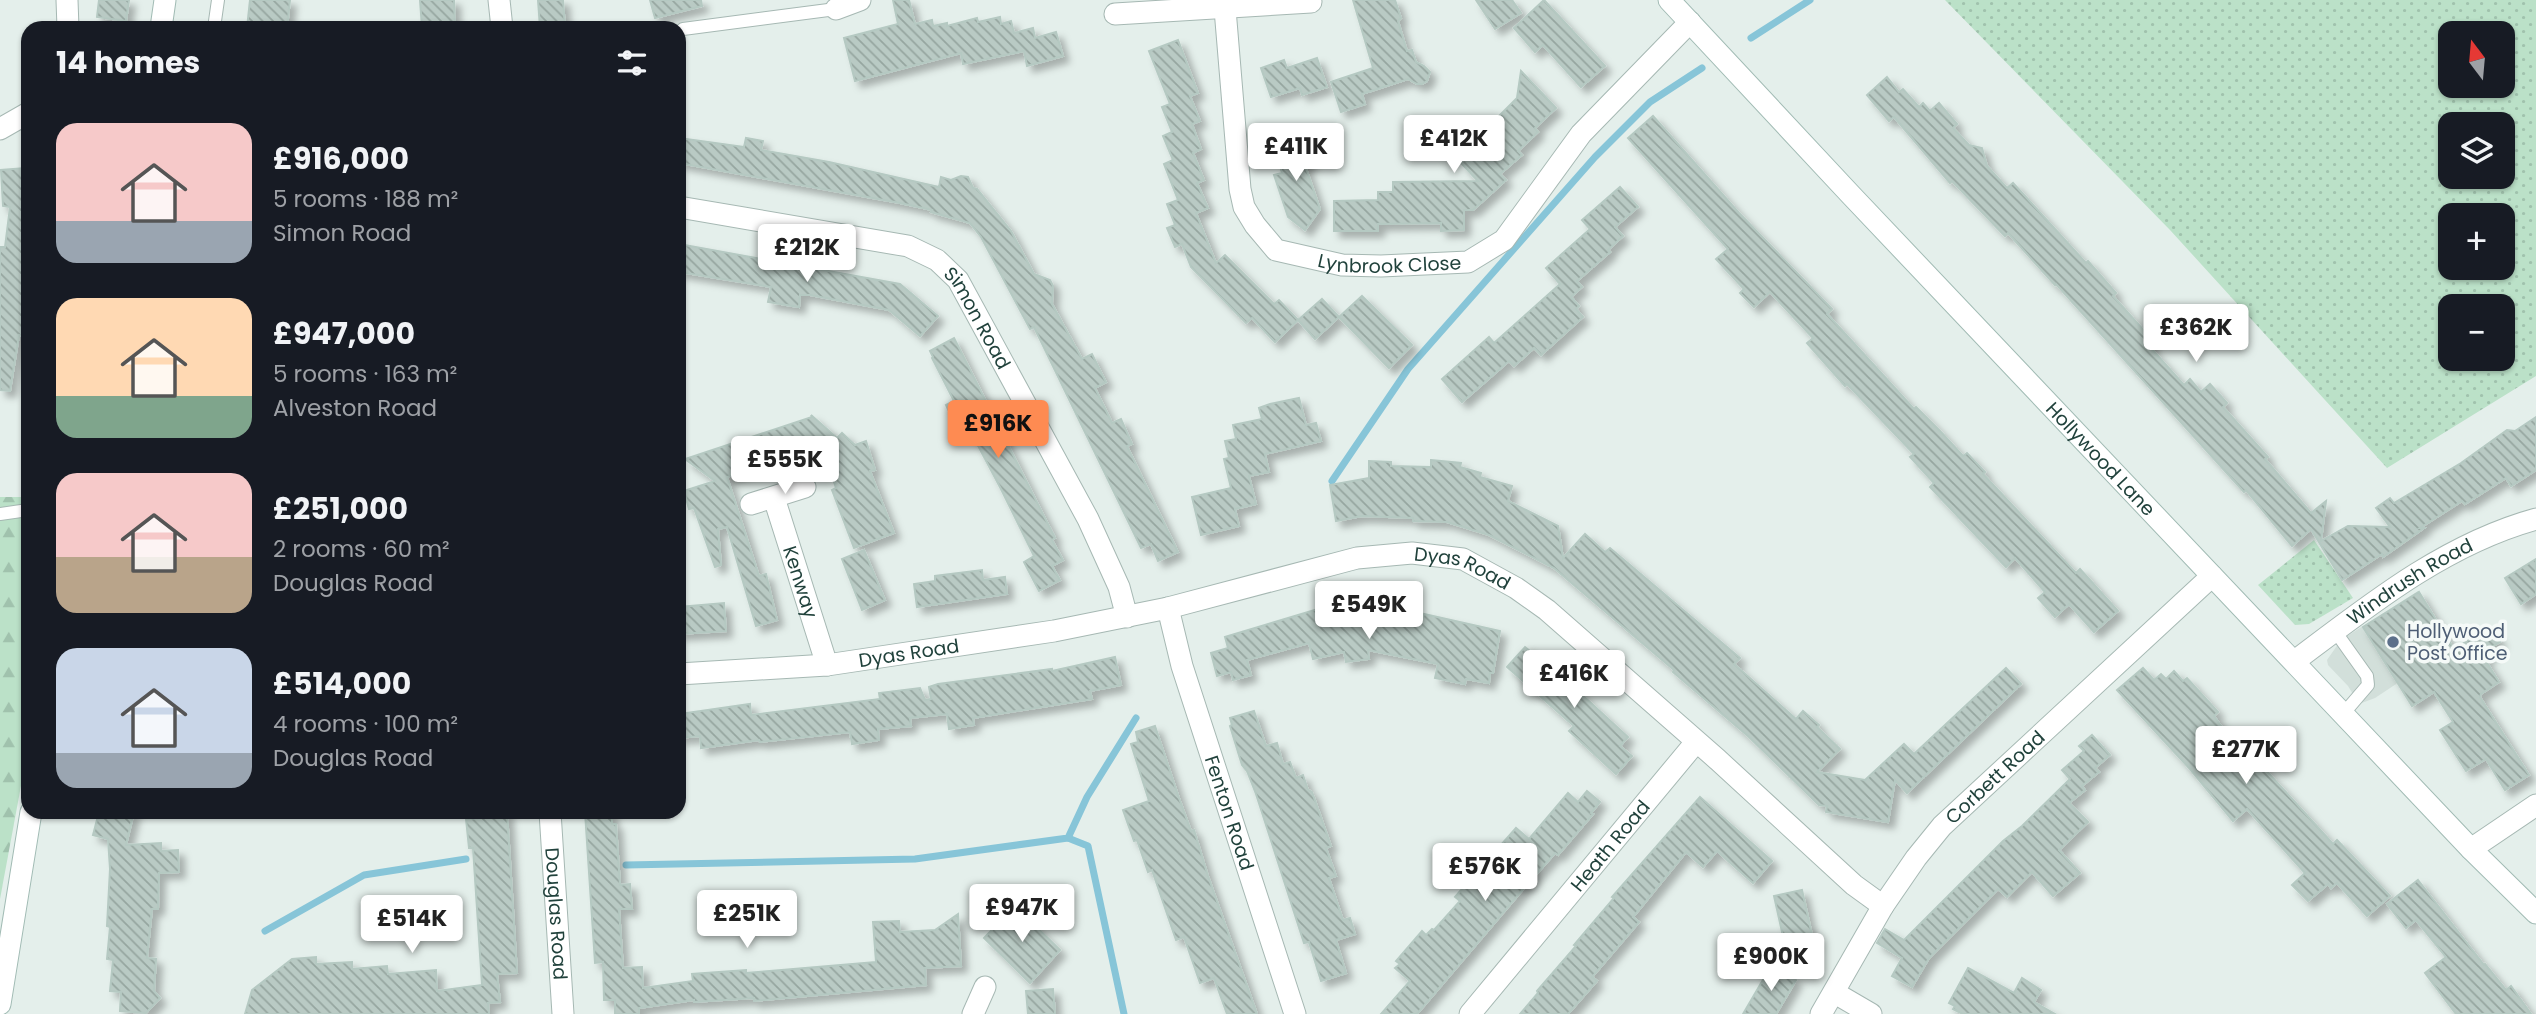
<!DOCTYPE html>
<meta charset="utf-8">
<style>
body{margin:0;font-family:Poppins,sans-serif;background:#242831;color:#f1f3f6;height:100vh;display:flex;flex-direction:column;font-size:26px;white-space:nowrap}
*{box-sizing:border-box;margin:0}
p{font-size:23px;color:#9ea1a6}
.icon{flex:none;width:38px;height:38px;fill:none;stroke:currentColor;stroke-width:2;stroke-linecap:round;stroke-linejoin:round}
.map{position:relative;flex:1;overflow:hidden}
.panel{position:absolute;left:21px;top:21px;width:665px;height:798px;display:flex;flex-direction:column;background:#171b24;border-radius:21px;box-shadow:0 2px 5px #0004}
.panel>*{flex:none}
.needle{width:46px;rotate:344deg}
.tools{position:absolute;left:2438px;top:21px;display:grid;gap:14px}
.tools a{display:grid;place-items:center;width:77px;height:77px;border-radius:14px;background:#171b24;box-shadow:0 2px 5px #0004;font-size:35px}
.price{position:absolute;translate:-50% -60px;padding:0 16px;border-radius:7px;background:#fff;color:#222;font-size:23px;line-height:46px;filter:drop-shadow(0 2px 4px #0008)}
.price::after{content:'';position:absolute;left:50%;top:42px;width:21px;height:16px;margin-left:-10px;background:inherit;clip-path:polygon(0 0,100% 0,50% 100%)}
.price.current{background:#fe8b52;color:#111}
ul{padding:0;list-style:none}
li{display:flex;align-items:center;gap:21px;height:175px;padding:0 35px}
li span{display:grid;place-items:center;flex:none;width:196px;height:140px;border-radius:21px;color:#555}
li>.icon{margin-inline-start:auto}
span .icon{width:84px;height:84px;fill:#fffc;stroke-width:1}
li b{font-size:30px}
h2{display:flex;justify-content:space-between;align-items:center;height:84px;padding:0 35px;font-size:30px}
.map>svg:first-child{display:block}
</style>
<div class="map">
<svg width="2536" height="1014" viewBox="0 0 2536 1014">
<defs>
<pattern id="grass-dots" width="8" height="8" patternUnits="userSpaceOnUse" patternTransform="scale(1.75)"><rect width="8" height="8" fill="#bbe1c8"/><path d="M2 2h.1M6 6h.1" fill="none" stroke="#a0c2ad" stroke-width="1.8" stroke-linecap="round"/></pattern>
<pattern id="forest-firs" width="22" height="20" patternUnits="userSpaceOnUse" patternTransform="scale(1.75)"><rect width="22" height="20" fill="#bbe1c8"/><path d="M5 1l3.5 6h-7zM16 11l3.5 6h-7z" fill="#a0c2ad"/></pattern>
<pattern id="building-back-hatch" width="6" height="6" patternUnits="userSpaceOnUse" patternTransform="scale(1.75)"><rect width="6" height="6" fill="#b9cac4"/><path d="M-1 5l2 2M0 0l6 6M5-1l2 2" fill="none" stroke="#96a6a0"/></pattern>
<filter id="shadow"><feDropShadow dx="6" dy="6" stdDeviation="3.5" flood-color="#0004"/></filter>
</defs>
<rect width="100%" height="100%" fill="#e4efeb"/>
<polygon fill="#d2dfda" points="2418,591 2452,647 2375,698 2359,704 2348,686 2328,665 2327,660 2341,640"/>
<g fill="url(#grass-dots)" fill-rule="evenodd">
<path d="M1945,0H2536V376L2387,468L2170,230ZM2450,33H2502V86H2450ZM2450,124H2502V177H2450ZM2450,215H2502V268H2450ZM2450,306H2502V359H2450Z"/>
<polygon points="2314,540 2353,598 2309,624 2295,625 2258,585"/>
</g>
<polygon fill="url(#forest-firs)" points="0,497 28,497 28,748 0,899"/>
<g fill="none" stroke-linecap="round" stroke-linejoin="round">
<g stroke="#87c5d8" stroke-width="7">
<polyline points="1751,38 1810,0"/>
<polyline points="1332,481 1408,369 1595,157 1650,102 1702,68"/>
<polyline points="1068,838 1088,846 1124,1014"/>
<polyline points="626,865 915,859 1068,838 1087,797 1136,718"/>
<polyline points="265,931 364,875 466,859"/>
</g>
</g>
<g fill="url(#building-back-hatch)" stroke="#b5c9c2" stroke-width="2" filter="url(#shadow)">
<polygon points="99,0 129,0 126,21 97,17"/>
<polygon points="250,0 290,0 287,28 247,28"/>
<polygon points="420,0 454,0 455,28 422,28"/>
<polygon points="538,0 563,0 565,28 540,28"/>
<polygon points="650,0 701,0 702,6 655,18"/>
<polygon points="893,0 909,0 915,24 932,20 933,26 947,23 947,26 977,18 978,22 1000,17 1001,24 1011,21 1014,33 1033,28 1035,38 1056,32 1063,56 1027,66 1024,51 963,64 961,53 855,81 844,38 898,24"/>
<polygon points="1353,0 1395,0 1401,18 1398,21 1407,51 1412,50 1416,62 1424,66 1430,72 1427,81 1422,84 1417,84 1408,79 1362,94 1365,104 1341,112 1331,82 1373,68"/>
<polygon points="1476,0 1512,0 1521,13 1495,29"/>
<polygon points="1544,0 1605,66 1581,87 1543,45 1535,52 1514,28"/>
<polygon points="1178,40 1198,93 1190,96 1200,121 1192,124 1201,149 1193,153 1204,180 1197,183 1208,208 1196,213 1216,263 1225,255 1274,304 1279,300 1298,320 1275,342 1252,318 1246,323 1191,267 1182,244 1175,247 1167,228 1175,225 1167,204 1178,200 1164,164 1173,160 1163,136 1172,132 1162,107 1170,104 1149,51"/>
<polygon points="1317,58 1327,87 1302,95 1300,88 1271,97 1261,68 1284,60 1287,68"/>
<polygon points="1521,71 1556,108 1535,128 1538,132 1518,151 1522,155 1500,174 1506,180 1473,210 1464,210 1464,230 1441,231 1441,223 1378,224 1378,231 1334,231 1334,201 1378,200 1378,192 1393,192 1393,182 1478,181 1461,163 1488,139 1482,133 1517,98"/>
<polygon points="1887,77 1899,92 1903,89 1919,107 1923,103 1930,111 1939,103 1957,124 1953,128 1969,145 1982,148 1987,166 2007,188 2013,183 2086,263 2088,261 2116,293 2113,296 2154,342 2149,346 2184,385 2190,379 2201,392 2210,384 2227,403 2223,407 2268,457 2265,459 2311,513 2326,501 2321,541 2348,526 2390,527 2376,508 2390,498 2394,503 2461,463 2507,430 2515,431 2536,417 2536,470 2511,486 2506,478 2465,504 2462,501 2420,528 2424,528 2383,557 2382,554 2342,580 2311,529 2292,546 2246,490 2244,492 2056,284 2055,285 2008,233 2005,236 1952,181 1950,183 1894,117 1889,121 1867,95"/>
<polygon points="1653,116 1739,213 1832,309 1827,314 1883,375 1914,409 1916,407 1940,431 1963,456 1967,453 1985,472 1983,474 2076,573 2080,569 2118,611 2094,632 2069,604 2055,617 2038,598 2045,592 2015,558 2006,567 1966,525 1930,487 1934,483 1910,457 1914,454 1847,384 1845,386 1807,343 1813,338 1770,292 1754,307 1740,293 1744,289 1716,259 1728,249 1628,138"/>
<polygon points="679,138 744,147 746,138 763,141 761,150 829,162 939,187 941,177 951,180 961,176 968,177 973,188 977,189 1011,231 1034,274 1050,280 1053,286 1052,304 1082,359 1092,354 1106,382 1095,388 1112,423 1121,419 1132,444 1127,446 1178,552 1158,561 1151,544 1141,548 1034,327 1030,329 981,237 970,223 931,212 932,210 900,203 679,163"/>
<polygon points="1291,138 1293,146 1304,142 1311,163 1305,165 1320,209 1305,230 1288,217 1274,175 1282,173 1273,144"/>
<polygon points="25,168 26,180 28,180 28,284 23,319 28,320 28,337 19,335 10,391 0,390 0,247 5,247 10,207 3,206 1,170"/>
<polygon points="1620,187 1638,207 1615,227 1623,236 1608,250 1610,252 1577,281 1582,287 1571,297 1579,306 1576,309 1583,317 1541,355 1534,348 1514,366 1509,361 1462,402 1442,379 1489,337 1494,343 1560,284 1546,268 1590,229 1582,220"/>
<polygon points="679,244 900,284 938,316 920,336 889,310 810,295 800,295 799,307 768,302 771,287 679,272"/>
<polygon points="1362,296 1412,345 1389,368 1339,317"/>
<polygon points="1322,299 1339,317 1315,339 1298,320"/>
<polygon points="954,338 1055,538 1052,540 1063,560 1052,566 1060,580 1039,591 1024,562 1034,556 1001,489 966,423 957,428 946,405 954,401 932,358 933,357 930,351"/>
<polygon points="1299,398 1306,425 1316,423 1321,441 1265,454 1269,472 1249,476 1256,504 1235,509 1239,526 1201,535 1192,497 1231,488 1224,459 1229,458 1225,441 1236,439 1233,425 1262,419 1259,408 1270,404"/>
<polygon points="811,415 837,438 842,433 855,445 866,441 875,470 870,471 894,533 854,548 832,490 836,488 821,444 727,477 759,576 766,574 777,620 756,626 727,527 718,529 721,565 715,567 694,508 689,509 684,491 715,481 685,459 812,417"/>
<polygon points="1431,460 1461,463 1460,467 1481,473 1480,477 1512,486 1508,501 1558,526 1563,558 1585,534 1605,552 1610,548 1740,658 1734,664 1796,719 1803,711 1819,725 1817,727 1840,749 1817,772 1865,780 1904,744 1914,754 2006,668 2021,684 1907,793 1895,780 1888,822 1826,812 1827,806 1819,805 1748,736 1673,672 1674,670 1554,568 1489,535 1447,522 1413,521 1413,518 1362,516 1336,521 1330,485 1369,478 1369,461 1391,462 1391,466 1431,467"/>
<polygon points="864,550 885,600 862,610 842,559"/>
<polygon points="2536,559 2536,594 2521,604 2505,578"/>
<polygon points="982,570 983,580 1005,577 1007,594 917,607 914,584 935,581 935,576"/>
<polygon points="2419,592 2454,649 2490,627 2500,642 2490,648 2493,652 2484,658 2499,682 2481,694 2480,697 2529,775 2505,790 2486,759 2466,771 2440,730 2453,722 2434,692 2412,706 2363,627"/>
<polygon points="724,603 726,631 679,634 679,607"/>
<polygon points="1362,604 1423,617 1424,614 1500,631 1493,673 1490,673 1489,683 1466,679 1465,684 1435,678 1438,664 1368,650 1369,659 1346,662 1344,652 1313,659 1309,643 1247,660 1251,675 1233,680 1231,672 1217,676 1211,653 1228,648 1225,637 1318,609"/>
<polygon points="1525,647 1567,681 1628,737 1620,746 1632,756 1616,774 1569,731 1574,726 1507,667"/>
<polygon points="1115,657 1121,685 1090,691 1092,699 973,718 974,725 949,729 947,714 910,718 911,726 878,729 879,740 852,744 850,732 760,742 759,740 701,748 700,736 679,738 679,714 750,704 751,715 880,699 879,693 920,688 925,700 931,699 929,687 938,684 1052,669 1052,671"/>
<polygon points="2143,668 2154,680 2161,674 2166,679 2174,671 2183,681 2187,678 2218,712 2214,716 2221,726 2258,766 2260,764 2283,789 2333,844 2337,840 2390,896 2367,916 2337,883 2331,888 2328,884 2308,901 2292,885 2305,873 2247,809 2233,821 2190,769 2117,690"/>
<polygon points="1254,711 1266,746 1277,743 1283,764 1290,762 1296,778 1303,775 1308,790 1312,792 1331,846 1326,848 1336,876 1329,878 1343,920 1350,918 1355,934 1336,940 1346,973 1321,981 1309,942 1304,943 1256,794 1247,771 1242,765 1230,726 1232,725 1230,718"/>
<polygon points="1155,726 1179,798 1191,831 1194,830 1208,876 1257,1014 1227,1014 1214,978 1200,983 1184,937 1176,940 1152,870 1148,872 1137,840 1134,841 1123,810 1149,801 1131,744 1138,742 1136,732"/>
<polygon points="2092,735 2110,755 2095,768 2099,772 2082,786 2085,790 2069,803 2088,822 2059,850 2080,873 2053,896 2032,872 2007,897 1998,889 1929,958 1912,987 1892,976 1902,958 1877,943 1885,929 1904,940 2003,841 2022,826 2070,779 2062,770 2084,751 2079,746"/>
<polygon points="1587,791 1600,802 1591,813 1593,814 1558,855 1555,853 1525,887 1417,1014 1381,1014 1410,981 1395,968 1400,964 1396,961 1422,931 1426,935 1432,929 1434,930 1460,901 1455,897 1516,828 1529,839 1568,793 1578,802"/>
<polygon points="1700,797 1772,861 1753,883 1717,851 1703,867 1686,852 1633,917 1639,922 1592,977 1597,981 1568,1014 1520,1014 1538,993 1537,991 1576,946 1574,945 1614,898 1612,897"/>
<polygon points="99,812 134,812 126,845 161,843 161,851 178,850 179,872 159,873 158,909 152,909 147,958 156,959 154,991 160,998 146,1013 120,1011 121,992 110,991 113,960 107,959 110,927 107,926 110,869 108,839 93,835"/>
<polygon points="480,812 507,812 517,973 497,974 500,1002 488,1003 489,1014 245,1014 252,990 292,959 316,957 316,964 352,962 352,969 387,966 388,974 436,970 437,991 482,985 473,848 469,848 466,819 481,818"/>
<polygon points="585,812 612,812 612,824 616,824 620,885 630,884 632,909 619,909 623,968 642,967 643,988 693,981 692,974 746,970 746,973 876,962 873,922 899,921 900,932 935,930 958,914 961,966 925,968 926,985 754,1001 754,998 694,1002 694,1000 639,1008 639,1014 615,1014 615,1000 604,1000 603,962 595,963"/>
<polygon points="2418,880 2484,965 2485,964 2506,990 2511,986 2531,1014 2456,1014 2425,973 2446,957 2416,920 2406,928 2387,904"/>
<polygon points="1802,890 1814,944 1786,950 1774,896"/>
<polygon points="1015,906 1060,950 1030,983 984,938"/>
<polygon points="1771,966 1796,980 1776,1014 1743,1014"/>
<polygon points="1968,968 2014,993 2022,978 2041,990 2034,1002 2055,1014 1963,1014 1953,1009 1955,1006 1949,1003"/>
<polygon points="1053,989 1055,1014 1028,1014 1026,991"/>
</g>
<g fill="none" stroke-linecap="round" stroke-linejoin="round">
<defs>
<g id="lane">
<polyline points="214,28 218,0"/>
<polyline points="683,29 836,9"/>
<polyline points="0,514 28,510"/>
<polyline points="2335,631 2367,676 2368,685 2344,713"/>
</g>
<g id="street">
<polyline points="67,0 68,28"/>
<polyline points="499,0 502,28"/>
<polyline points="836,9 860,0"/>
<path id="s1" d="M1225,9L1240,189L1244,207L1255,225L1276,250L1342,265L1381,266L1468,262L1504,240L1581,134L1690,22"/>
<polyline points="1115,14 1311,2"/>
<polyline points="0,129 28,113"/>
<path id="s2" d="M679,207L908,246L937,260L958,280L1088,519L1119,587L1127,617"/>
<path id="s3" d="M774,498L827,665"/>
<polyline points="751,504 805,487"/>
<path id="s4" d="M1168,608L1182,666L1295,1014"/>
<path id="s5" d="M2295,661C2369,605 2445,544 2536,519"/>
<path id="s6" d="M679,674L827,665L1054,631L1168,608L1357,558L1412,553L1463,559L1516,588L1547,610L1718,760L1854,885L1883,906"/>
<path id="s7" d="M550,812L563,1014"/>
<polyline points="2471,849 2536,805"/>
<polyline points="1835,993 1871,1014"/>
<polyline points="973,1014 985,987"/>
<path id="s8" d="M1470,1014L1696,742"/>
<path id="s9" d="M1821,1014L1883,906L1916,858L1942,826L2212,576"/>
</g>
<g id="secondary">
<path id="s10" d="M1669,0L1850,194L2471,849L2536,913"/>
<polyline points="161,28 165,0"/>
<polyline points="0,1004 31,812"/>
</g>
</defs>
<use href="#lane" stroke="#a6b8b3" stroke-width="14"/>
<use href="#street" stroke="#a6b8b3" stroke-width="23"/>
<use href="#secondary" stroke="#a1bbb4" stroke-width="23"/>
<use href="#lane" stroke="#fff" stroke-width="12"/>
<use href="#street" stroke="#fff" stroke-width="21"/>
<use href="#secondary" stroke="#fff" stroke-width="21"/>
</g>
<circle fill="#5c6f8a" stroke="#f5faf8" stroke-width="2.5" cx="2393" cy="642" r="7"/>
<g text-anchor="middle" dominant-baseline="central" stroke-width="7" stroke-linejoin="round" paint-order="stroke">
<g font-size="19" fill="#21423c" stroke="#f5faf8">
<text stroke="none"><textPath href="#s1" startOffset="368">Lynbrook Close</textPath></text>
<text stroke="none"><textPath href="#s2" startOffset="336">Simon Road</textPath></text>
<text stroke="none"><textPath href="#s10" startOffset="630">Hollywood Lane</textPath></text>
<text stroke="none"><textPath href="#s6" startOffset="798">Dyas Road</textPath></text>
<text stroke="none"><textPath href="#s3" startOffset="88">Kenway</textPath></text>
<text stroke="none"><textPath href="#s5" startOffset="140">Windrush Road</textPath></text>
<text stroke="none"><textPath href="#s6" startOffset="231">Dyas Road</textPath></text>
<text stroke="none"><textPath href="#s9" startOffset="296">Corbett Road</textPath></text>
<text stroke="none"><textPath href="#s4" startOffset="214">Fenton Road</textPath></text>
<text stroke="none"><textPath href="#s8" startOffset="219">Heath Road</textPath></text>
<text stroke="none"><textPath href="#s7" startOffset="102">Douglas Road</textPath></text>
</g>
<g font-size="19" fill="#4e5e75" stroke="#f5faf8" text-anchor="start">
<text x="2407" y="631">Hollywood<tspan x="2407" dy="22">Post Office</tspan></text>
</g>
</g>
</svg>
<div class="tools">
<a><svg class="needle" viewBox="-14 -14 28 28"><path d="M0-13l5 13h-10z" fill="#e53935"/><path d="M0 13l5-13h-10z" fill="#9ea1a6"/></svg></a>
<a><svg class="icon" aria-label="layers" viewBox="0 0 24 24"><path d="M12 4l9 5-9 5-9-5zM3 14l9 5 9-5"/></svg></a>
<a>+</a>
<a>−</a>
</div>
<b class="price" style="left:1454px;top:175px">£412K</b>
<b class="price" style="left:1296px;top:183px">£411K</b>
<b class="price" style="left:807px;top:284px">£212K</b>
<b class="price" style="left:2196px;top:364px">£362K</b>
<b class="price current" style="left:998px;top:460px">£916K</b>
<b class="price" style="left:785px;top:496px">£555K</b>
<b class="price" style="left:1369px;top:641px">£549K</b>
<b class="price" style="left:1574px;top:710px">£416K</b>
<b class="price" style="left:2246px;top:786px">£277K</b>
<b class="price" style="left:1485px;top:903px">£576K</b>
<b class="price" style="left:1022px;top:944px">£947K</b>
<b class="price" style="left:747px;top:950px">£251K</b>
<b class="price" style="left:412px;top:955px">£514K</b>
<b class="price" style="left:1771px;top:993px">£900K</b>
<section class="panel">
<h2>14 homes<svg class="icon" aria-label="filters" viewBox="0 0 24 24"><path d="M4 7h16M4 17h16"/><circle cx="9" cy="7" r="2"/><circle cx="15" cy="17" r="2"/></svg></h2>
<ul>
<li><span style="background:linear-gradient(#f6c9c9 70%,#9aa5b1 0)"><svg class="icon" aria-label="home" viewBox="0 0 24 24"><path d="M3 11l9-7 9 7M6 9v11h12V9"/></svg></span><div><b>£916,000</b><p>5 rooms · 188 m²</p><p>Simon Road</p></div></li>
<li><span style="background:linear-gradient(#ffd9b3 70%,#7fa58c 0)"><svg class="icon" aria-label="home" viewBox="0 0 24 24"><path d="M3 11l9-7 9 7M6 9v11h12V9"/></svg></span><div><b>£947,000</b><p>5 rooms · 163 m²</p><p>Alveston Road</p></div></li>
<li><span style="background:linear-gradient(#f6c9c9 60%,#b9a48a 0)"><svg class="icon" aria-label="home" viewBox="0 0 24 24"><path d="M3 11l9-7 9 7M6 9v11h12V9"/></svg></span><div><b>£251,000</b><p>2 rooms · 60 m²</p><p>Douglas Road</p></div></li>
<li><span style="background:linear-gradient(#c9d6e8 75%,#9aa5b1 0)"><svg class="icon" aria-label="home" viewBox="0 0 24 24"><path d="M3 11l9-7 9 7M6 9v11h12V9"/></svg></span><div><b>£514,000</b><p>4 rooms · 100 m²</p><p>Douglas Road</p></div></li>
</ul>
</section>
</div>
